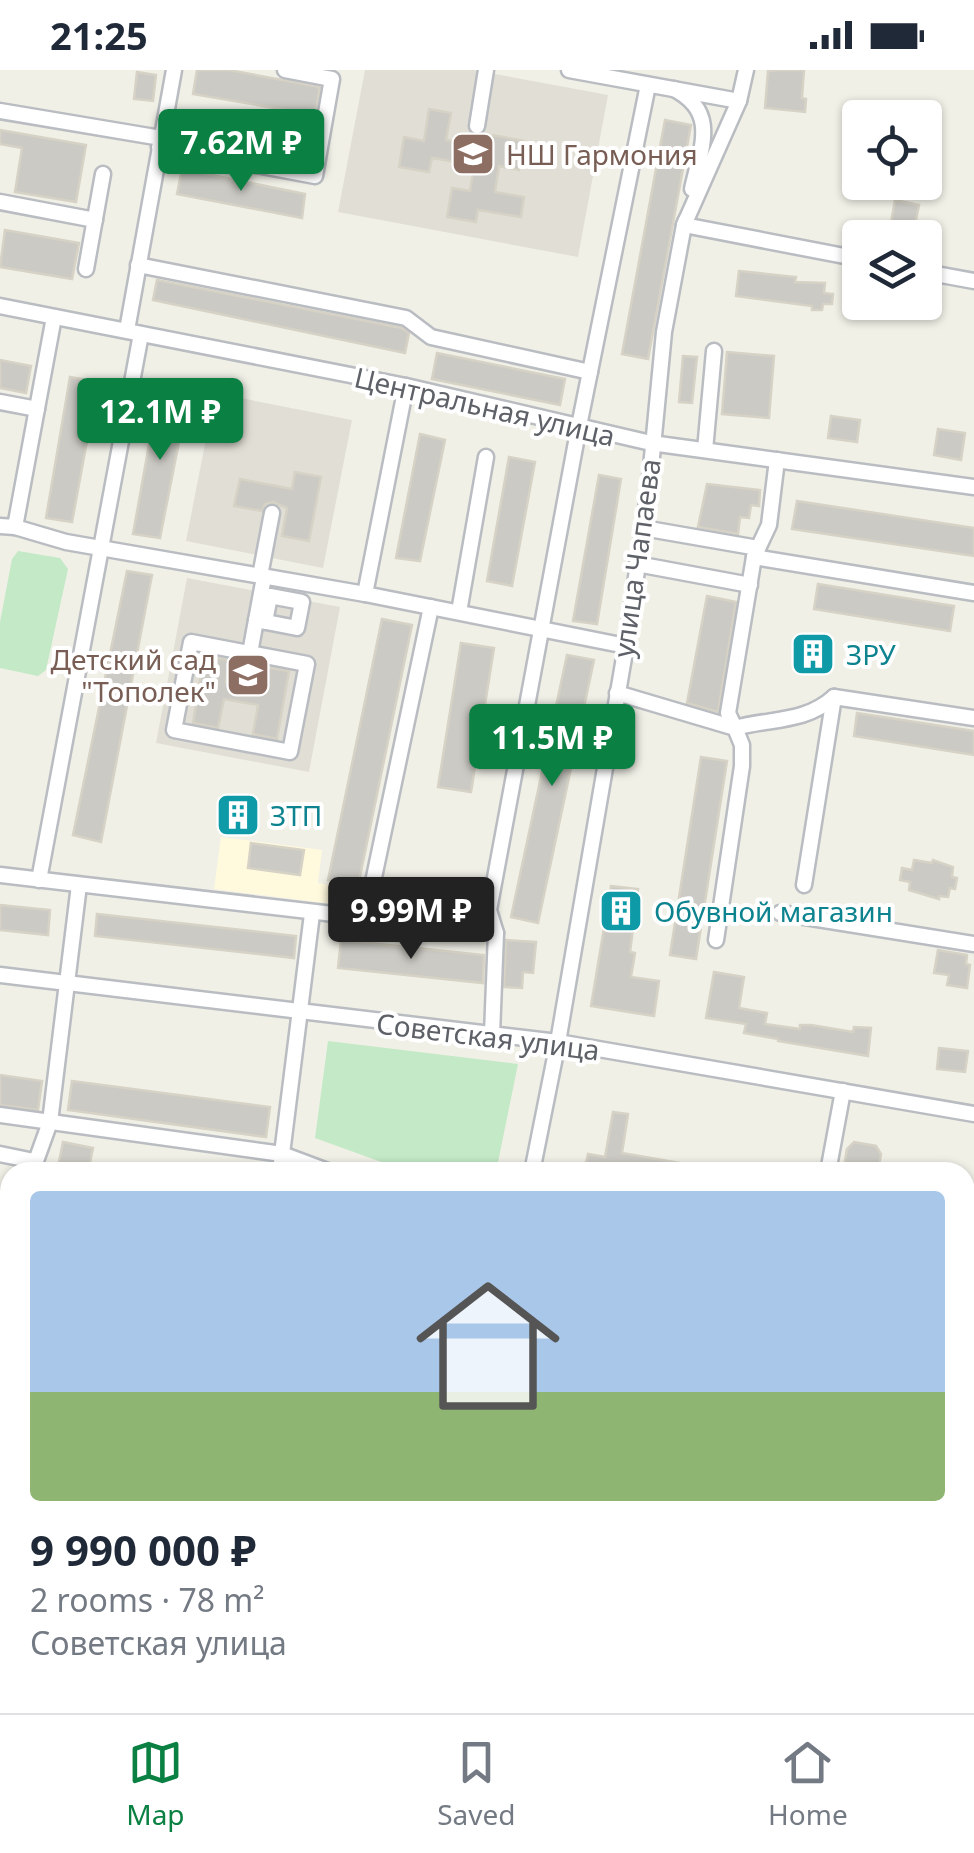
<!DOCTYPE html>
<meta charset="utf-8">
<style>
body{margin:0;font-family:"Noto Sans",sans-serif;background:#f2f2f3;color:#1f2937;height:100vh;display:flex;flex-direction:column;font-size:38px;white-space:nowrap}
*{box-sizing:border-box;margin:0}
p{font-size:32px;color:#747a83}
.icon{flex:none;width:55px;height:55px;fill:none;stroke:currentColor;stroke-width:2;stroke-linecap:round;stroke-linejoin:round}
.map{position:relative;flex:1;overflow:hidden}
.details{position:absolute;left:0px;top:1092px;width:975px;height:552px;display:flex;flex-direction:column;background:#fff;border-radius:30px 30px 0 0;box-shadow:0 2px 8px #0004}
.details>*{flex:none}
.tools{position:absolute;left:842px;top:30px;display:grid;gap:20px}
.tools a{display:grid;place-items:center;width:100px;height:100px;border-radius:10px;background:#fff;box-shadow:0 2px 8px #0004;font-size:50px}
.price{position:absolute;translate:-50% -85px;padding:0 22px;border-radius:10px;background:#0b8043;color:#fff;font-size:32px;line-height:65px;filter:drop-shadow(0 2px 5px #0008)}
.price::after{content:'';position:absolute;left:50%;top:60px;width:30px;height:22px;margin-left:-15px;background:inherit;clip-path:polygon(0 0,100% 0,50% 100%)}
.price.current{background:#222;color:#fff}
ul{padding:0;list-style:none}
li{display:grid;align-content:center;gap:20px;height:530px;padding:0 30px}
li+li{border-top:2px solid #e0e1e3}
li span{display:grid;place-items:center;height:310px;border-radius:10px;color:#555}
li>.icon{margin-inline-start:auto}
span .icon{width:180px;height:180px;fill:#fffc;stroke-width:1}
li b{font-size:42px}
.status{display:flex;justify-content:space-between;align-items:center;height:70px;padding:0 50px;background:#fff;direction:ltr}
.status svg{height:28px;fill:currentColor}
.dock{display:flex;justify-content:space-around;align-items:center;height:140px;border-top:2px solid #e0e1e3;background:#fff;font-size:28px;color:#747a83}
.dock a{display:grid;justify-items:center;gap:5px}
.dock .current{color:#0b8043}
.map>svg:first-child{display:block}
</style>
<div class="status"><b>21:25</b><svg viewBox="0 0 49 12"><path d="M0 12V9h3v3zM5 12V6h3v6zM10 12V3h3v9zM15 12V0h3v12zM26 1h20v11H26zM47 4h2v5h-2z"/></svg></div>
<div class="map">
<svg width="974" height="1643" viewBox="0 0 974 1643">
<rect width="100%" height="100%" fill="#f1f0e7"/>
<polygon fill="#fffade" points="221,767 322,780 318,813 342,817 340,835 214,819"/>
<polygon fill="#e2e1db" points="10,1440 10,1635 46,1635 44,1643 0,1643 0,1443"/>
<g fill="#e1dfd5">
<polygon points="365,0 473,0 608,25 578,187 338,142"/>
<polygon points="215,323 352,350 323,498 186,471"/>
<polygon points="187,508 340,537 309,702 156,673"/>
</g>
<g fill="#c3e9c6">
<polygon points="18,481 60,488 68,499 46,600 38,606 0,598 0,552 12,489"/>
<polygon points="328,971 518,994 496,1102 409,1102 315,1068"/>
</g>
<g fill="#cccac4" stroke="#d6d2c5" stroke-width="2.5">
<polygon points="197,0 229,0 320,17 315,45 193,24"/>
<polygon points="780,0 804,0 802,28 806,29 805,42 765,38 768,1"/>
<polygon points="137,2 156,5 153,31 134,29"/>
<polygon points="429,39 451,43 446,70 491,77 493,65 524,71 519,100 499,96 495,122 524,127 521,147 478,140 476,152 447,147 452,118 470,121 474,95 432,88 429,102 399,97 404,67 424,71"/>
<polygon points="665,50 691,55 648,289 622,284"/>
<polygon points="0,60 86,75 76,132 15,122 22,78 0,74"/>
<polygon points="182,99 305,124 302,148 177,124"/>
<polygon points="895,130 919,135 913,164 890,159"/>
<polygon points="5,160 79,173 72,209 0,197"/>
<polygon points="739,201 796,207 795,212 825,213 824,223 833,224 832,234 823,234 822,240 812,240 812,236 736,226"/>
<polygon points="157,210 402,258 409,263 405,283 153,230"/>
<polygon points="727,282 774,286 769,348 722,344"/>
<polygon points="437,283 565,309 560,335 432,309"/>
<polygon points="683,286 697,287 692,333 679,332"/>
<polygon points="0,290 31,296 26,323 0,318"/>
<polygon points="70,307 98,312 72,452 46,448"/>
<polygon points="159,319 188,326 160,468 133,464"/>
<polygon points="831,346 860,350 857,372 828,368"/>
<polygon points="938,359 965,363 961,390 934,385"/>
<polygon points="420,364 445,370 420,491 396,488"/>
<polygon points="509,387 535,392 512,516 487,511"/>
<polygon points="295,402 321,407 309,471 282,466 287,438 273,432 265,434 262,441 234,436 240,409 292,419"/>
<polygon points="599,405 621,409 597,554 573,551"/>
<polygon points="707,414 760,420 759,436 751,435 749,448 740,447 738,464 698,457"/>
<polygon points="797,431 974,458 974,486 792,459"/>
<polygon points="127,501 152,505 101,772 73,765"/>
<polygon points="818,514 954,536 950,561 814,539"/>
<polygon points="707,526 736,532 718,642 687,633"/>
<polygon points="382,549 412,555 358,816 328,810"/>
<polygon points="804,570 827,574 822,599 799,594"/>
<polygon points="461,573 494,578 471,722 438,717"/>
<polygon points="567,585 594,590 538,853 511,847"/>
<polygon points="204,586 230,590 226,612 260,618 264,597 289,601 277,669 253,664 258,635 224,629 218,658 193,653"/>
<polygon points="857,643 974,661 974,685 854,666"/>
<polygon points="701,687 727,691 696,889 670,885"/>
<polygon points="251,773 304,780 300,805 248,798"/>
<polygon points="914,790 932,793 933,790 953,797 952,807 957,808 955,819 950,818 948,827 939,826 939,829 909,820 910,812 900,810 902,798 912,800"/>
<polygon points="611,816 638,819 630,882 635,883 631,907 659,911 654,946 591,936"/>
<polygon points="0,835 50,840 48,865 0,860"/>
<polygon points="97,844 296,866 294,888 95,866"/>
<polygon points="341,870 484,885 483,913 338,898"/>
<polygon points="506,870 536,872 533,903 523,902 522,918 504,917"/>
<polygon points="938,880 967,885 966,894 970,895 967,918 947,915 949,905 934,903"/>
<polygon points="714,902 744,907 739,938 767,943 765,954 800,959 800,955 811,955 853,962 854,957 871,958 868,986 778,971 778,969 744,963 746,954 706,948"/>
<polygon points="939,978 968,981 965,1002 937,999"/>
<polygon points="0,1005 42,1011 38,1040 0,1035"/>
<polygon points="72,1011 270,1037 266,1067 68,1040"/>
<polygon points="613,1042 628,1044 622,1083 703,1097 703,1102 584,1102 588,1084 605,1087"/>
<polygon points="63,1072 93,1078 88,1102 57,1102"/>
<polygon points="854,1072 876,1076 881,1084 878,1102 844,1097 847,1079"/>
</g>
<g fill="none" stroke-linecap="round" stroke-linejoin="round">
<defs>
<g id="minor">
<polyline points="569,0 739,31"/>
<path d="M674,19C719,42 701,78 692,119"/>
<polyline points="0,41 161,68"/>
<polyline points="477,56 486,0"/>
<polyline points="159,77 315,106 332,9 285,0"/>
<polyline points="0,132 95,150"/>
<polyline points="686,150 684,155 860,189"/>
<polyline points="138,195 406,248 431,267 590,302"/>
<polyline points="86,199 103,104"/>
<polyline points="925,202 974,211"/>
<polyline points="0,236 406,316 651,373 974,417"/>
<polyline points="127,260 174,0"/>
<polyline points="0,332 37,339"/>
<polyline points="705,380 714,281"/>
<path d="M777,390L769,455L754,487L728,643L735,658C771,648 805,653 834,627"/>
<polyline points="0,456 15,457 54,247"/>
<polyline points="15,457 66,472 365,524 626,576"/>
<polyline points="643,458 758,478"/>
<polyline points="754,487 974,523"/>
<polyline points="637,494 750,515"/>
<polyline points="260,506 272,443"/>
<polyline points="365,524 406,316"/>
<polyline points="459,542 486,387"/>
<polyline points="256,550 297,558 302,532 270,526 265,552"/>
<polygon points="191,572 307,594 290,682 174,660"/>
<polyline points="250,583 264,507"/>
<polyline points="617,623 735,658 742,675 742,696 716,870"/>
<polyline points="834,627 974,648"/>
<polyline points="0,805 496,863 492,964"/>
<polyline points="39,810 141,264"/>
<polyline points="804,815 834,627"/>
<polyline points="780,843 974,874"/>
<polyline points="365,850 431,537"/>
<polyline points="496,863 489,840 579,356 648,15"/>
<polyline points="0,905 558,972 974,1044"/>
<polyline points="0,1045 282,1084 312,844"/>
<polyline points="0,1084 34,1091"/>
<polyline points="32,1102 50,1052 79,815"/>
<polyline points="280,1102 282,1084 330,1102"/>
<polyline points="532,1102 558,972 626,576 649,418 664,262 684,155 739,31 746,0"/>
<polyline points="828,1102 843,1021"/>
<polyline points="0,1137 10,1139"/>
<polyline points="0,1187 10,1189"/>
<polyline points="10,1220 1,1266 10,1269"/>
<polyline points="965,1239 974,1201"/>
<polyline points="965,1251 974,1252"/>
<polyline points="0,1373 10,1375"/>
<polyline points="0,1456 10,1453"/>
<polyline points="965,1615 974,1617"/>
<polyline points="24,1643 26,1635"/>
<polyline points="97,1643 98,1635"/>
<polyline points="207,1643 209,1635"/>
<polyline points="414,1643 416,1635"/>
<polyline points="695,1643 697,1635"/>
<polyline points="884,1643 885,1635"/>
</g>
</defs>
<use href="#minor" stroke="#b9bcc1" stroke-width="19"/>
<use href="#minor" stroke="#fff" stroke-width="14"/>
</g>
<defs>
<symbol id="school-square" viewBox="-11 -11 22 22"><rect x="-9" y="-9" width="18" height="18" rx="4" fill="#8d6e63" stroke="#fff"/><path d="M0-5L7-2L0 1L-7-2ZM-4 1L0 2.5L4 1V4Q0 6-4 4Z" fill="#fff"/></symbol>
<symbol id="building-square" viewBox="-11 -11 22 22"><rect x="-9" y="-9" width="18" height="18" rx="4" fill="#0f9aa8" stroke="#fff"/><path d="M-4-6H4V6H1V3H-1V6H-4ZM-2.5-4.3h1.7v1.8h-1.7ZM.8-4.3h1.7v1.8H.8ZM-2.5-1h1.7V.8h-1.7ZM.8-1h1.7V.8H.8Z" fill="#fff"/></symbol>
</defs>
<g fill-rule="evenodd">
<use href="#school-square" x="448" y="59" width="50" height="50"/>
<use href="#building-square" x="788" y="559" width="50" height="50"/>
<use href="#school-square" x="223" y="580" width="50" height="50"/>
<use href="#building-square" x="213" y="720" width="50" height="50"/>
<use href="#building-square" x="596" y="816" width="50" height="50"/>
</g>
<g text-anchor="middle" dominant-baseline="central" stroke-width="8" stroke-linejoin="round" paint-order="stroke">
<g font-size="28" fill="#785e54" stroke="#fff" text-anchor="start">
<text x="506" y="84">НШ Гармония</text>
<text x="216" y="589" text-anchor="end">Детский сад<tspan x="216" dy="32">"Тополек"</tspan></text>
</g>
<g font-size="28" fill="#5e6268" stroke="#fff">
<text transform="translate(485 336) rotate(13)">Центральная улица</text>
<text transform="translate(636 488) rotate(-82)">улица Чапаева</text>
<text transform="translate(488 966) rotate(7)">Советская улица</text>
</g>
<g font-size="28" fill="#0d838f" stroke="#fff" text-anchor="start">
<text x="846" y="584">ЗРУ</text>
<text x="270" y="745">ЗТП</text>
<text x="654" y="841">Обувной магазин</text>
</g>
</g>
</svg>
<div class="tools">
<a><svg class="icon" aria-label="locate" viewBox="0 0 24 24"><circle cx="12" cy="12" r="6"/><path d="M12 2v4M12 18v4M2 12h4M18 12h4"/></svg></a>
<a><svg class="icon" aria-label="layers" viewBox="0 0 24 24"><path d="M12 4l9 5-9 5-9-5zM3 14l9 5 9-5"/></svg></a>
</div>
<b class="price" style="left:241px;top:124px">7.62M ₽</b>
<b class="price" style="left:160px;top:393px">12.1M ₽</b>
<b class="price" style="left:552px;top:719px">11.5M ₽</b>
<b class="price current" style="left:411px;top:892px">9.99M ₽</b>
<section class="details">
<ul>
<li><span style="background:linear-gradient(#a9c7e8 65%,#8fb573 0)"><svg class="icon" aria-label="home" viewBox="0 0 24 24"><path d="M3 11l9-7 9 7M6 9v11h12V9"/></svg></span><div><b>9 990 000 ₽</b><p>2 rooms · 78 m²</p><p>Советская улица</p></div></li>
</ul>
</section>
</div>
<nav class="dock">
<a class="current"><svg class="icon" aria-label="map" viewBox="0 0 24 24"><path d="M3 6l6-2 6 2 6-2v14l-6 2-6-2-6 2zM9 4v14M15 6v14"/></svg>Map</a>
<a><svg class="icon" aria-label="saved" viewBox="0 0 24 24"><path d="M7 4h10v16l-5-4-5 4z"/></svg>Saved</a>
<a><svg class="icon" aria-label="home" viewBox="0 0 24 24"><path d="M3 11l9-7 9 7M6 9v11h12V9"/></svg>Home</a>
</nav>
